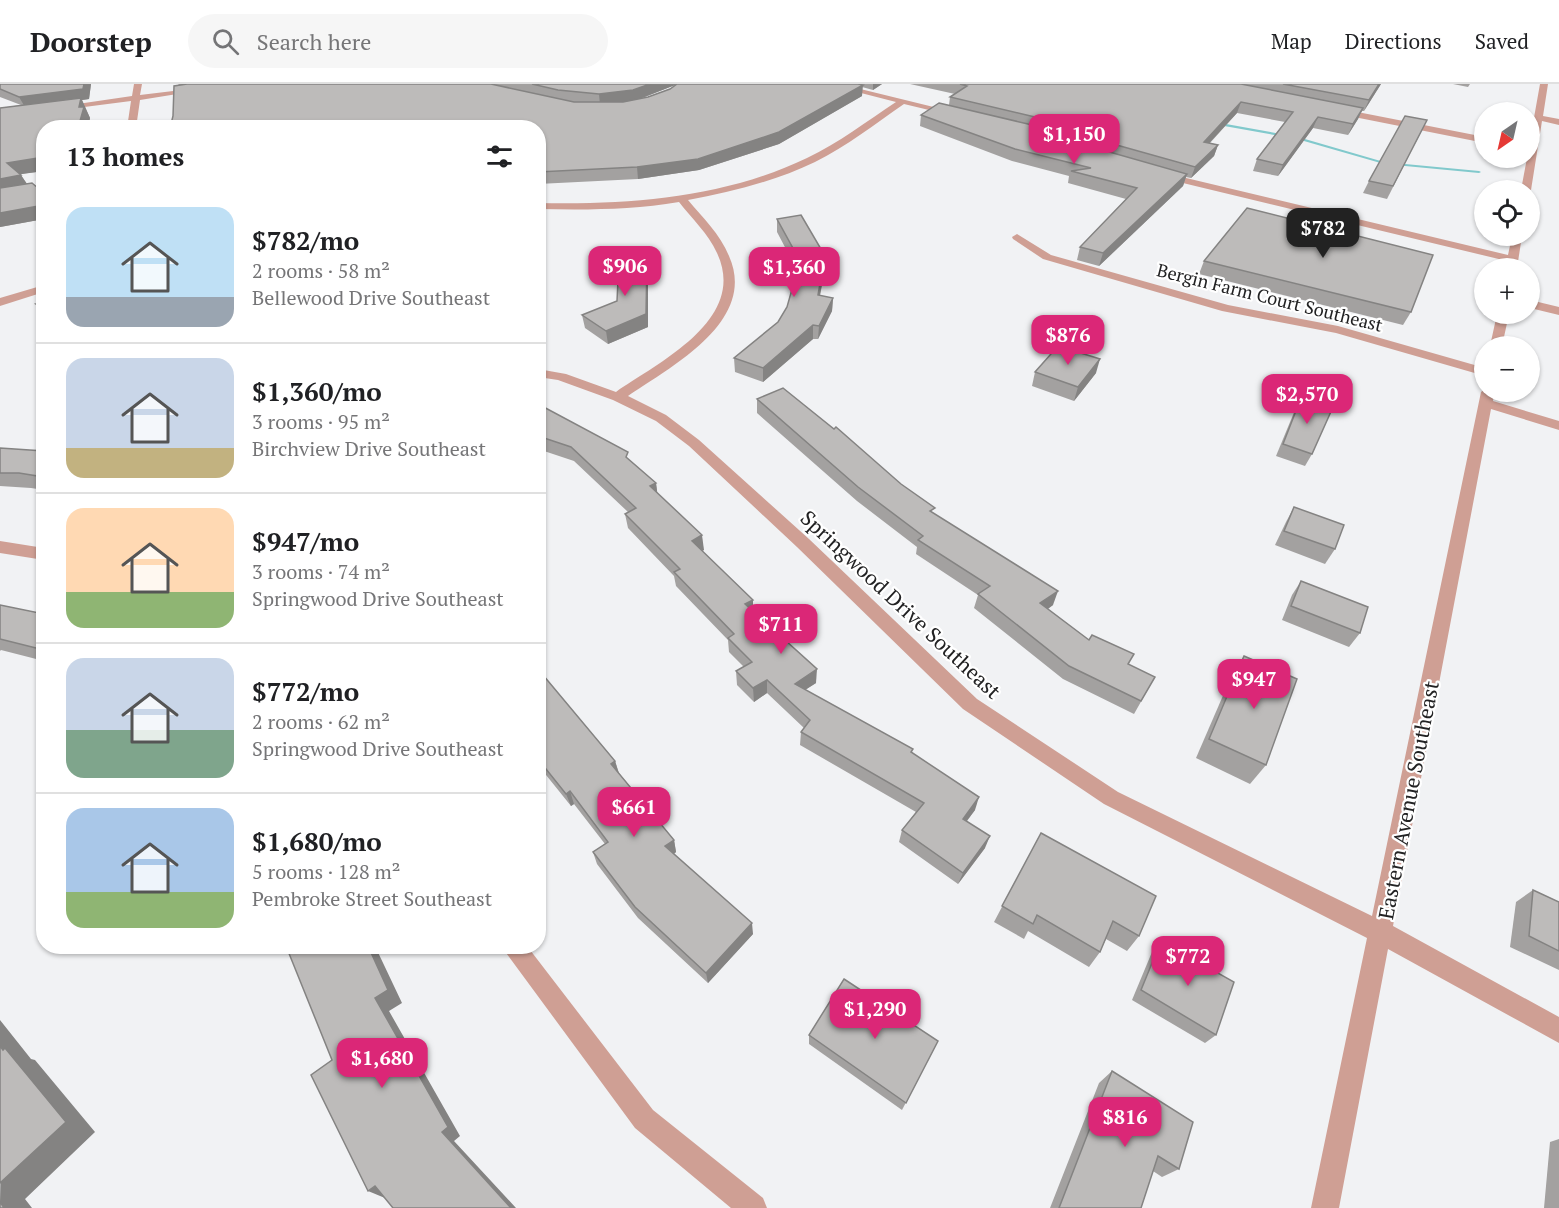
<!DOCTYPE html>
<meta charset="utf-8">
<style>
body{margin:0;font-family:"PT Serif",serif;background:#f6f6f6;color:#202124;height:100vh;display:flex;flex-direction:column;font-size:22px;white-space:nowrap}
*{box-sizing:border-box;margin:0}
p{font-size:20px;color:#757577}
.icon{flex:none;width:33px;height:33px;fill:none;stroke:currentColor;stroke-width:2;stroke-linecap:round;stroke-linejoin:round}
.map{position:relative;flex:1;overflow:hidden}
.side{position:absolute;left:36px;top:36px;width:510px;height:834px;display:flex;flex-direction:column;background:#fff;border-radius:24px;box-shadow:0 2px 4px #0004}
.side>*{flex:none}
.needle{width:39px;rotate:214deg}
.controls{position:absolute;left:1474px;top:18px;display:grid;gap:12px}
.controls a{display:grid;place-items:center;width:66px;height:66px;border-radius:50%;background:#fff;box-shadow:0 2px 4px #0004;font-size:30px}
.price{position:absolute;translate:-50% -51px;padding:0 14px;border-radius:12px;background:#db2777;color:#fff;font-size:20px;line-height:39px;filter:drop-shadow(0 2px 3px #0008)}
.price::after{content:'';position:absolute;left:50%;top:36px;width:18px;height:14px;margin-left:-9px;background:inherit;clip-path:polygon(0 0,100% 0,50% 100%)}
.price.selected{background:#222;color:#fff}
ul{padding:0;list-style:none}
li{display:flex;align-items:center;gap:18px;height:150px;padding:0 30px}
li+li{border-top:2px solid #e0e0e0}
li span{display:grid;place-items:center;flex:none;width:168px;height:120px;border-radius:18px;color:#555}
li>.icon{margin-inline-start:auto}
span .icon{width:72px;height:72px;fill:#fffc;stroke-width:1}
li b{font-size:26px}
h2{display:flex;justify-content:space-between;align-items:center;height:72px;padding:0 30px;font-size:26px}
header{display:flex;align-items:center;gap:36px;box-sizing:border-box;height:84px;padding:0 30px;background:#fff;border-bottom:2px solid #e0e0e0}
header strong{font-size:28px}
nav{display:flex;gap:33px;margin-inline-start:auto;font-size:21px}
.search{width:420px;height:54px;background:#f6f6f6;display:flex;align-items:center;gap:15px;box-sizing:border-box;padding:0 21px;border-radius:33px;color:#757577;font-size:22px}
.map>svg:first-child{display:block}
</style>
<header>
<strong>Doorstep</strong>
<div class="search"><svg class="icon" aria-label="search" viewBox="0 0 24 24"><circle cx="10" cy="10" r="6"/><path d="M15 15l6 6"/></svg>Search here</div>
<nav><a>Map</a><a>Directions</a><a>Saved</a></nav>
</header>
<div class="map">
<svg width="1559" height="1124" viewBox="0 0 1559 1124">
<rect width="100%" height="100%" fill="#f1f2f4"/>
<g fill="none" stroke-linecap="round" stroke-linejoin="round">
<polygon fill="#81c9cc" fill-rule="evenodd" points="1215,38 1298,53 1384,78 1479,87 1481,88 1479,89 1384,80 1297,55 1213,40"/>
<g fill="#cf9f94" fill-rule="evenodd">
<polygon points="134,0 142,0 140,11 198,4 202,6 140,16 136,44 127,44 131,17 61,26 57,23 132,12"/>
<path d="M826,0H840L958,29L954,32L904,20C875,40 847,62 815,78C776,97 731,108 688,116C703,134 720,150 729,172C758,237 672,282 628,312L666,331L699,356L809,455L977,615L1118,708L1372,832L1481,308L1485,305V308H1494L1493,317L1559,337V346L1491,325L1393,842L1559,933V959L1388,865L1339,1124H1311L1367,854L1104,720L963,625L797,463L689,362L656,337L613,316L558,296L538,293V285L566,290L616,308C661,277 748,235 717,169C708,149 692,135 679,118C632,126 585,126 538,125V119C629,121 724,114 807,74C839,59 867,37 896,18Z"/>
<polygon points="1540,0 1548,0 1543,32 1559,35 1559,41 1542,37 1531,106 1521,106 1527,74 1530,74 1530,56"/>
<polygon points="1337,24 1485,53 1485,59 1334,29"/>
<polygon points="1161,88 1508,171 1512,152 1522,152 1517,184 1506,184 1507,177 1158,93 1158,89"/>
<polygon points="44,103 44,109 0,116 0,110"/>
<polygon points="1017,150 1051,171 1228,221 1338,242 1485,284 1485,292 1336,249 1222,227 1043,175 1013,155 1012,153"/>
<polygon points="44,201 44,208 0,222 0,214"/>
<polygon points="1530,216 1559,223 1559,231 1530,224"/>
<polygon points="1497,230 1509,230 1502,262 1490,262"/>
<polygon points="0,457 44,464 44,476 0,469"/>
<polygon points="501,862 527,862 653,1026 763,1114 767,1124 731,1124 635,1044"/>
</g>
</g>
<g fill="#a3a1a0" fill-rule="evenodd">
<polygon points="0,0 91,0 89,15 82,16 90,34 88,44 44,44 44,87 20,90 27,100 44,109 44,135 0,143 0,24 21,21 0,13"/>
<path d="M178,0H882L873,6L862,3V12L779,60L699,86L638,95L538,100V44L173,32L179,1ZM677,0L670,5L648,13L640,15Z"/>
<polygon points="910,0 1381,0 1364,27 1362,27 1358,35 1348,51 1313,44 1278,92 1253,87 1257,75 1285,38 1237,29 1210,59 1218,61 1214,72 1191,94 1186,93 1183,102 1099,182 1077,176 1080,163 1126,115 1068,99 1069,92 1012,77 920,42 921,31 949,21 950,13 955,10"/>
<polygon points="1453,0 1470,0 1468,3"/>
<polygon points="1427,36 1387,115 1363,109 1369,97"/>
<polygon points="777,135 825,185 820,212 833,214 832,227 818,255 813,255 763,298 735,288 734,274 778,238 787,223 797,186 777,148"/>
<polygon points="647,176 648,189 648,243 608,260 585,244 582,231 617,217"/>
<polygon points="1204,177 1411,228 1403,241 1199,190"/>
<polygon points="44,218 44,231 36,220"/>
<polygon points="1035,288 1096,289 1074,317 1032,302"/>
<polygon points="1301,314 1312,370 1305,382 1276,372 1295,326"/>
<polygon points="757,315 934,430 1053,521 1048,525 1089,556 1129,581 1155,593 1134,630 1063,595 974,524 978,511 916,470 917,463 857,417 757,329"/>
<polygon points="538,320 629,376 656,399 657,409 704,466 702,467 753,516 753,527 816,599 805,606 912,669 975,726 967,737 985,764 958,800 899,758 902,746 916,728 800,661 801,648 804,644 767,609 754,618 737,601 736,587 744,583 729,568 728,556 676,502 674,492 628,444 625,430 628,428 574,377 538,365"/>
<polygon points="0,364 44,367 44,406 31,404 0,402"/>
<polygon points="1294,423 1335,465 1325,480 1275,461 1286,438"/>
<polygon points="1301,497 1360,549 1349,563 1282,536 1292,511"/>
<polygon points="0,521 39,529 44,525 44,577 1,566 0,567"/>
<polygon points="1244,572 1266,681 1250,700 1196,674 1231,593"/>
<polygon points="538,585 615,677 619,689 674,756 676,768 674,770 753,850 708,899 638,834 597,780 593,768 605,760 574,720 571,722 538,681"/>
<polygon points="1041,749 1139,852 1127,867 1106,855 1100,868 1089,883 1028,847 1024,855 994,838"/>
<polygon points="1533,806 1559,818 1559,886 1510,863 1516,818"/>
<polygon points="1161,857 1216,951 1205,959 1132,916 1152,868"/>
<polygon points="809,951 938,957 902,1026 809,960"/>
<polygon points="1112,987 1179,1085 1162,1093 1153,1087 1141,1124 1050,1124 1099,999"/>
<polygon points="1559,1055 1559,1124 1544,1124 1550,1058"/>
</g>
<g fill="#848382">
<polygon points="84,0 91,0 89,15 82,16 90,34 88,44 78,44 79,23 25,23 19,13"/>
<polygon points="650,0 678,0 634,17 600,21 599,10"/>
<polygon points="873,0 882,0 873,6"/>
<polygon points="1379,0 1381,0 1364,27 1369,16"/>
<polygon points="863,1 862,12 779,60 699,86 638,95 637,83"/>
<polygon points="1241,18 1237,29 1200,69 1204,58"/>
<polygon points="1363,24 1358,35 1348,51 1353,40"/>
<polygon points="1318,33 1313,44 1278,92 1283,81"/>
<polygon points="1218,61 1214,72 1191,94 1195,83"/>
<polygon points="44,73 44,87 15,91 7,79"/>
<polygon points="1187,90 1183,102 1099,182 1103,169"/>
<polygon points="21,91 29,103 0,110 0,95"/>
<polygon points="44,121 44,135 0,143 0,129"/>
<polygon points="825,172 825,185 817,225 818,211"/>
<polygon points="647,176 648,189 648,243 608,260 606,247"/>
<polygon points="833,214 832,227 818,255 819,242"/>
<polygon points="813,241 813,255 763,298 763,284"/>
<polygon points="1100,275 1096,289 1074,317 1078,303"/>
<polygon points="656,399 658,414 650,402"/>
<polygon points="702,451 704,466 693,471 692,457"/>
<polygon points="1058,507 1053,521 1036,533 1040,519"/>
<polygon points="753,516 753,530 745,520"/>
<polygon points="817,585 816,599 794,613 795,600"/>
<polygon points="767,596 767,609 754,618 753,604"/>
<polygon points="615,677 619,690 611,680"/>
<polygon points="570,707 574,720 571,722 566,710"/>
<polygon points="979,713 975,726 959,747 963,735"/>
<polygon points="990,752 985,764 958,800 963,789"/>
<polygon points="674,756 676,768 668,774 665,762"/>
<polygon points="752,839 753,850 708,899 706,889"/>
<polygon points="368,862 375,862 402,919 389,927 460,1052 454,1057 516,1124 511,1124 442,1048 375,914"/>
<polygon points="0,936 31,975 35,976 95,1048 25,1115 32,1124 4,1124 0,1118 3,966 0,962"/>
<polygon points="375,1102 385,1114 368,1107"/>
</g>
<g fill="#bdbbba" stroke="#848382" stroke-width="1.5">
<polygon points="0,0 84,0 83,5 19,13 0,5"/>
<polygon points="187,0 491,0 574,18 623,18 648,13 670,5 677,0 858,0 863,1 779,48 698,75 637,83 538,88 538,44 170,44 173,32 174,2"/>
<polygon points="532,0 650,0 633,6 599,10 558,6"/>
<polygon points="960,0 1241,0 1363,24 1353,40 1318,33 1283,81 1257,75 1293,28 1241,18 1204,58 1218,61 1195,83 1106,58 1035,33 950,13 967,2"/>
<polygon points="1283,0 1379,0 1369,16"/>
<polygon points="81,14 79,23 84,23 78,44 44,44 44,73 7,79 21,91 0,95 0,24"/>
<polygon points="939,19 1028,40 1099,65 1187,90 1103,169 1080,163 1137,104 1071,87 1091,84 1015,65 921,31"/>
<polygon points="1405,32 1427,36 1393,102 1369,97"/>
<polygon points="32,99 44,109 44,121 0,129 0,104"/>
<polygon points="1247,124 1433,171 1411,228 1204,177"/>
<polygon points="801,131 825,172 818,211 833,214 819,242 813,241 763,284 734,274 778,238 787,223 800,177 777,135"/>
<polygon points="647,176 646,230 606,247 582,231 617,217 619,177"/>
<polygon points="44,218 44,224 36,220"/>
<polygon points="1058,262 1100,275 1078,303 1035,288"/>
<polygon points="783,304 834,345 836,343 901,400 935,424 930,427 1058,507 1040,519 1089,556 1092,551 1134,570 1128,580 1155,593 1141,617 1069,582 978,510 990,502 918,456 923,452 858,403 757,315"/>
<polygon points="1301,314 1333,323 1312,370 1283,360"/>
<polygon points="538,320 628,368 626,373 656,399 650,402 702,451 692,457 753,516 745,520 817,585 795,600 913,665 911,668 979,713 963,735 990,752 963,789 902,746 924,719 801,648 810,636 767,596 753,604 736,587 752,578 728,554 734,550 674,488 680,485 625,430 636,424 571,363 538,352"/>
<polygon points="0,364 44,367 44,393 19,389 0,389"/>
<polygon points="1294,423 1344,441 1335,465 1284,447"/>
<polygon points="1301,497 1368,523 1360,549 1291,522"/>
<polygon points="0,521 39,529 44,525 44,566 0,555"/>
<polygon points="1244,572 1297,595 1266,681 1209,655"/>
<polygon points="538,585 615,677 611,680 674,756 665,762 752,839 706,889 635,823 593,768 608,758 570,707 566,710 538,675"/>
<polygon points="1041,749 1156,812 1139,852 1113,837 1100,868 1037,831 1033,840 1002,822"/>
<polygon points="1533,806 1559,818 1559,867 1529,852"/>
<polygon points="1161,857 1234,898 1216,951 1141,906"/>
<polygon points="286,862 368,862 388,906 375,914 448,1043 442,1048 511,1124 393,1124 375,1102 368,1107 311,991 332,976"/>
<polygon points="844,895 938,957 906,1019 809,951"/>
<polygon points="0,962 3,966 5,964 66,1038 0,1099"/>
<polygon points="1112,987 1193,1038 1179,1085 1158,1072 1141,1124 1059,1124"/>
<polygon points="0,1118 4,1124 0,1124"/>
</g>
<g text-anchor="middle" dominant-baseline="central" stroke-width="4.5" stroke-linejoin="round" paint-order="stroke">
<g font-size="18" fill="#222223" stroke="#fff">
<text transform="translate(1270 213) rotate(14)">Bergin Farm Court Southeast</text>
</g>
<g font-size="21" fill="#222223" stroke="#fff">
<text transform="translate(901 520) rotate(43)">Springwood Drive Southeast</text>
<text transform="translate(1408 716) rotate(-79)">Eastern Avenue Southeast</text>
</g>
</g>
</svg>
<div class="controls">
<a><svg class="needle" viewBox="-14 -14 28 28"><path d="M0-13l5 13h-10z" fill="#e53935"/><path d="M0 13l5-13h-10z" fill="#757577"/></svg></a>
<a><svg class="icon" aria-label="locate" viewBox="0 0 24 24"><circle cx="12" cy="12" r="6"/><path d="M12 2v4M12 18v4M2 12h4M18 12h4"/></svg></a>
<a>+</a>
<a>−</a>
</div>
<b class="price" style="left:1074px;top:81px">$1,150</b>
<b class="price selected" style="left:1323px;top:175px">$782</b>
<b class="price" style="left:625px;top:213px">$906</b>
<b class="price" style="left:794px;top:214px">$1,360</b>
<b class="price" style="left:1068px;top:282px">$876</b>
<b class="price" style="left:1307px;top:341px">$2,570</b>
<b class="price" style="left:781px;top:571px">$711</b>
<b class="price" style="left:1254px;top:626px">$947</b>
<b class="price" style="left:634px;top:754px">$661</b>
<b class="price" style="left:1188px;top:903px">$772</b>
<b class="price" style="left:875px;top:956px">$1,290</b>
<b class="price" style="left:382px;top:1005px">$1,680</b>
<b class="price" style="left:1125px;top:1064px">$816</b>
<section class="side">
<h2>13 homes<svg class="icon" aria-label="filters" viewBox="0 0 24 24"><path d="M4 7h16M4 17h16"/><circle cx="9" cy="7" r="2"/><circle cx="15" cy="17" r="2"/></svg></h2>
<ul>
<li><span style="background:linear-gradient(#bfe0f5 75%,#9aa5b1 0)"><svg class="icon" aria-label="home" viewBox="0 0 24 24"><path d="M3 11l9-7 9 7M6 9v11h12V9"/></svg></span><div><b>$782/mo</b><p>2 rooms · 58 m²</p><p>Bellewood Drive Southeast</p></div></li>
<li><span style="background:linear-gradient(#c9d6e8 75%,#c2b280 0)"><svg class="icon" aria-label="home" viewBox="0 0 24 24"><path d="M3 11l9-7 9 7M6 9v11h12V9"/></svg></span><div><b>$1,360/mo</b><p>3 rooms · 95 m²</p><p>Birchview Drive Southeast</p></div></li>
<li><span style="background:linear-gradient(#ffd9b3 70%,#8fb573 0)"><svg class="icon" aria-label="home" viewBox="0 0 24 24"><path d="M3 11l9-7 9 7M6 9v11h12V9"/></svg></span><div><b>$947/mo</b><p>3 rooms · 74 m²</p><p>Springwood Drive Southeast</p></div></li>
<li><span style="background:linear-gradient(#c9d6e8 60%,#7fa58c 0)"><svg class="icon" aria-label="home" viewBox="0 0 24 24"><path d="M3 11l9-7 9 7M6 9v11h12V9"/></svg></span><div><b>$772/mo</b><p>2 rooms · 62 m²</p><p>Springwood Drive Southeast</p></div></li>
<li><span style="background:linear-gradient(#a9c7e8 70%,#8fb573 0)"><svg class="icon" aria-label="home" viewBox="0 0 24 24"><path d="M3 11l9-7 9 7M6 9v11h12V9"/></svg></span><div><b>$1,680/mo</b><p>5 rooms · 128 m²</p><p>Pembroke Street Southeast</p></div></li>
</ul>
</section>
</div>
